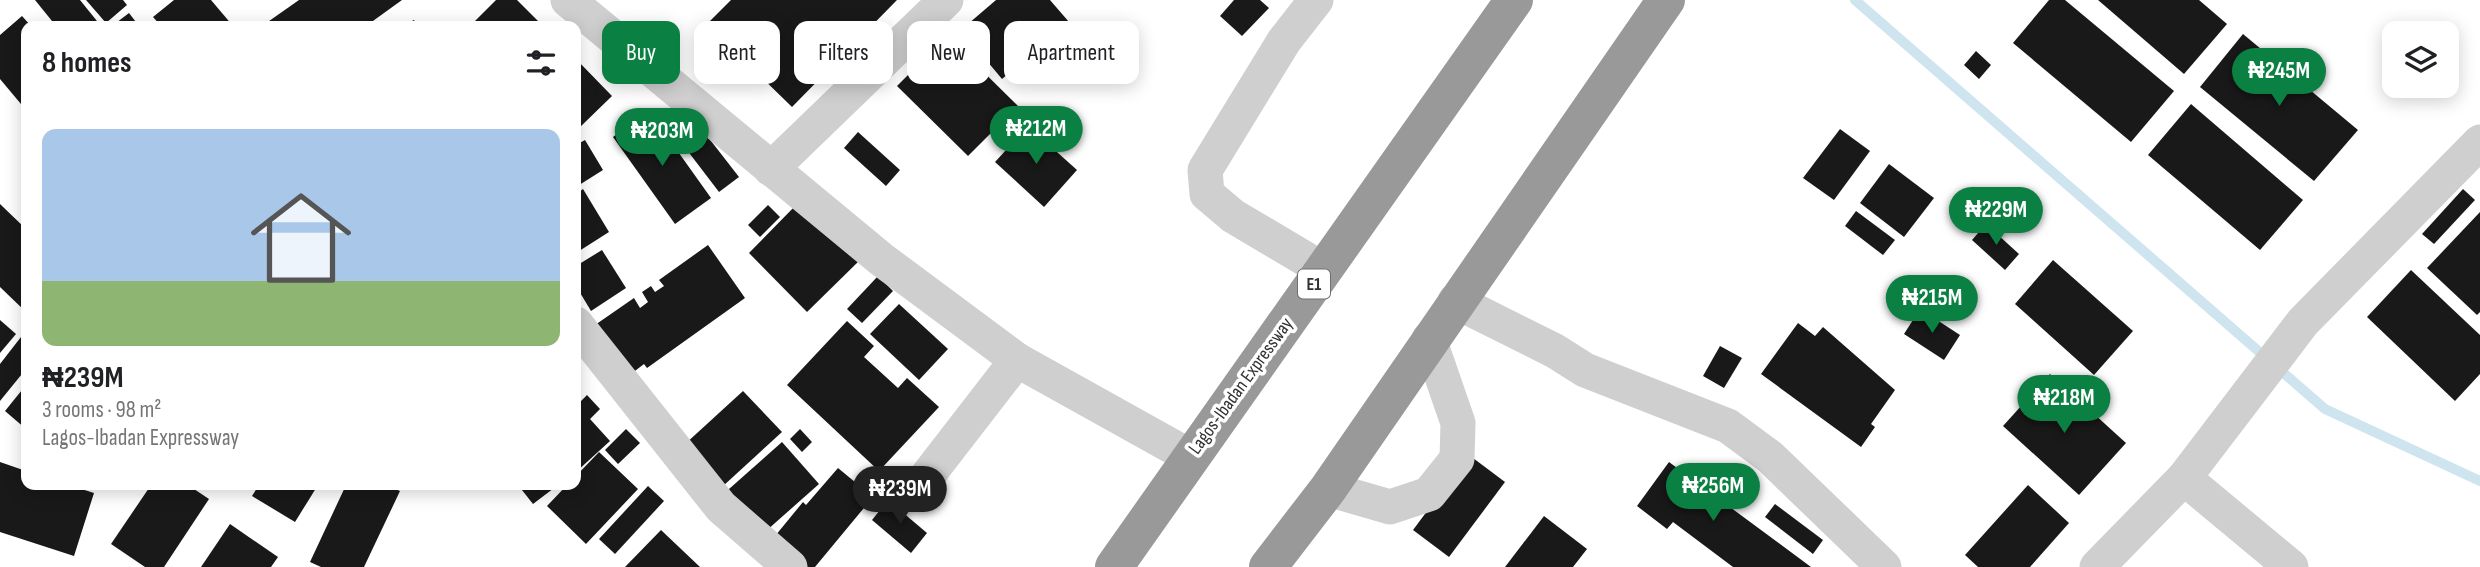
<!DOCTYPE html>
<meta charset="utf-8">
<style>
body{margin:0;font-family:"Sofia Sans Condensed",sans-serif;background:#f2f2f2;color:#202124;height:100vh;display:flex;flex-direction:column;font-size:26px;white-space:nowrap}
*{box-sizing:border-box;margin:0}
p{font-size:23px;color:#757577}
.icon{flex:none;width:38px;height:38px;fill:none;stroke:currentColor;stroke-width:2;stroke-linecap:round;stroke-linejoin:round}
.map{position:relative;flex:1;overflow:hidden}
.sheet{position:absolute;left:21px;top:21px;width:560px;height:469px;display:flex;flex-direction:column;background:#fff;border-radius:14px;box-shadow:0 4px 18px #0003}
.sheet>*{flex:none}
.guide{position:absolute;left:602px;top:21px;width:665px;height:63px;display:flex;gap:14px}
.fabs{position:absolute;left:2382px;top:21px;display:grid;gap:14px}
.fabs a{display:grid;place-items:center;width:77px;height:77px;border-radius:14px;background:#fff;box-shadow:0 4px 18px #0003;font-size:35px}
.price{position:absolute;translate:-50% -60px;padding:0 16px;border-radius:24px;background:#0b8043;color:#fff;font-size:23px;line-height:46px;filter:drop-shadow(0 2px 4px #0008)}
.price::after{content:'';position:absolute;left:50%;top:42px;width:21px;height:16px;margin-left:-10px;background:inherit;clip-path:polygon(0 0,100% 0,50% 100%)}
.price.current{background:#222;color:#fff}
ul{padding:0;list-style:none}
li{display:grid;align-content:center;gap:14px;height:371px;padding:0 21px}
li+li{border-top:2px solid #e0e0e0}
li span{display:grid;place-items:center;height:217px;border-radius:14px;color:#555}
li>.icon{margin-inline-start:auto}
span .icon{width:126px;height:126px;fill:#fffc;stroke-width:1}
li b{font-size:30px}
h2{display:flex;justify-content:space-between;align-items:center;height:84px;padding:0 21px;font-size:30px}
.tag{padding:0 24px;border-radius:14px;background:#fff;box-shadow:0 4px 18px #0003;font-size:24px;line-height:63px}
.tag.current{background:#0b8043;color:#fff}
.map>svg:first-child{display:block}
</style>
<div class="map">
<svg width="2480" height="567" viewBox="0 0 2480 567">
<rect width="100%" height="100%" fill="#fff"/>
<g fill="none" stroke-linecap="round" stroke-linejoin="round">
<polyline stroke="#cee4ee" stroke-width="10" points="1855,0 2325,409 2480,481"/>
</g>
<g fill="#191919">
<polygon points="35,0 80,0 101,26 56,26"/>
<polygon points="86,0 123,0 127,5 106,23"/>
<polygon points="174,0 211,0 233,26 161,26 153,17"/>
<polygon points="299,0 402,0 366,26 262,26"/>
<polygon points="496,0 517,0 543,26 473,26 472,24"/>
<polygon points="731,0 897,0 792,107 707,24"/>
<polygon points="996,0 1050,0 1069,22 1002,79 961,30"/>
<polygon points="1234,0 1260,0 1269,8 1242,36 1220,16"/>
<polygon points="2049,0 2065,0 2174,91 2131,142 2013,43"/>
<polygon points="2098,0 2199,0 2227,24 2184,74"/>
<polygon points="129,13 139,26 112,26"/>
<polygon points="22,16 31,26 26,26 26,110 0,79 0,35"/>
<polygon points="414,20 417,26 402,26"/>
<polygon points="2243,34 2358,130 2314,181 2200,87"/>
<polygon points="947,36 1018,106 968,156 897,86"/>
<polygon points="1976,51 1991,65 1979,79 1964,65"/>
<polygon points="576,59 612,96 577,130 576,129"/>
<polygon points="680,101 739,177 719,192 661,116"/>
<polygon points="2191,104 2303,200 2260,250 2148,155"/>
<polygon points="649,111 711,198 675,224 613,137"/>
<polygon points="1028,126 1077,170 1044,207 995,162"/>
<polygon points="1840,129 1870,151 1834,200 1803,178"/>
<polygon points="858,132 900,170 886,186 844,148"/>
<polygon points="585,140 603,170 576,187 576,145"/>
<polygon points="1889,164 1934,198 1904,237 1860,203"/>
<polygon points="583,189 609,232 576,253 576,194"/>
<polygon points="2463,189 2475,200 2434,244 2422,234"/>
<polygon points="0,204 26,229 26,312 0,287"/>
<polygon points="797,204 861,259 807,312 749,253"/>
<polygon points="768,205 780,217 760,237 748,225"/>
<polygon points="1856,211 1895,240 1883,255 1845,226"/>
<polygon points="2480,212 2480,312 2477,315 2427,268"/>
<polygon points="1986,224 2019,254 2005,270 1972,240"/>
<polygon points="708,245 745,298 647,368 644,364 631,374 595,325 634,298 640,308 648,302 642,292 651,286 655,292 664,286 659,280"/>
<polygon points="602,250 626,288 591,311 576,286 576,266"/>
<polygon points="2053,260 2133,331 2094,375 2015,304"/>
<polygon points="2411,270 2480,335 2480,374 2455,401 2367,317"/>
<polygon points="878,276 893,291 862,323 847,309"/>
<polygon points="899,304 948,349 919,380 870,334"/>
<polygon points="1920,309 1960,335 1944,360 1904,334"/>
<polygon points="0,320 16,334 0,353"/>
<polygon points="847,321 874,346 864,357 898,388 907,378 939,407 879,471 787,385"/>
<polygon points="1798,323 1815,336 1823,327 1895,390 1871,424 1875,427 1861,447 1761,374"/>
<polygon points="21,337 26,341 26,369 0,401 0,364"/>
<polygon points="1720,346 1742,358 1724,388 1703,376"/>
<polygon points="2050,374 2126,443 2079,495 2003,426"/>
<polygon points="26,385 26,429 5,411"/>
<polygon points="743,391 782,432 722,487 684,445"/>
<polygon points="587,395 600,409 590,419 610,441 576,472 576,406"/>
<polygon points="626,429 640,443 618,464 605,450"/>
<polygon points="800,429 812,442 802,452 790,439"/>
<polygon points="782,442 819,484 757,539 720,497"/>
<polygon points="599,452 638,489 586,544 547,506 567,485 576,485 576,476"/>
<polygon points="1469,455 1505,482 1449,557 1413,530"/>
<polygon points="0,462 26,471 26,485 69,485 94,493 74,556 0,532"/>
<polygon points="1669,462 1811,567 1733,567 1673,522 1667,529 1637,506"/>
<polygon points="838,468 873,497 815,567 791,567 766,547 803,502 806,505"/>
<polygon points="151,485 188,485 209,499 164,567 145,567 111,544"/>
<polygon points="259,485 318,485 295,522 252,496"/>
<polygon points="346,485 386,485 400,491 364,567 321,567 310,562"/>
<polygon points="518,485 558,485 533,504"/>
<polygon points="2028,485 2069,523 2030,567 1978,567 1965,555"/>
<polygon points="648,486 664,501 615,554 599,539"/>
<polygon points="888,500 927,533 911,553 872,520"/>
<polygon points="1775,504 1823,540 1813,554 1765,517"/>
<polygon points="1544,516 1587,549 1573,567 1505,567"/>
<polygon points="230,524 278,557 271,567 201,567"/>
<polygon points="661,530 700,567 625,567"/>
</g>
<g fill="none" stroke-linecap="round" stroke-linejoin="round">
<g stroke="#cfcfcf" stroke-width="35">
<polyline points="568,0 881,259 1017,360 1191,457"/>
<polyline points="1316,0 1284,41 1205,170 1207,194 1233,216 1324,270"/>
<polyline points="771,169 946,0"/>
<polyline points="1455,301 1555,351 1585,370 1728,426 1770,457 1884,567"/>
<polyline points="576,324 721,507 790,567"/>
<polyline points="2184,478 2291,567"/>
<polyline points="918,488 1017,360"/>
<polyline points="1328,489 1390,507 1429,494 1457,459 1458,423 1429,339"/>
<polyline points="2097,567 2184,478 2303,322 2480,142"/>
</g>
<g stroke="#999" stroke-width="38">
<polyline points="1114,567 1514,0"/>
<polyline points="1268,567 1328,489 1666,0"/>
</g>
</g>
<g text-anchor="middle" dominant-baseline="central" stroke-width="7" stroke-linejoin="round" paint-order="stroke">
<rect fill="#fff" stroke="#707070" stroke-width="2" x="1298" y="269.5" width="32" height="29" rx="5"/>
<g font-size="18" font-weight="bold" fill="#323232">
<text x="1314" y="284">E1</text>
</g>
<g font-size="19" fill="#323232" stroke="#fff">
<text transform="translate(1241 386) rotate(-54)">Lagos-Ibadan Expressway</text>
</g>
</g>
</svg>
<div class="fabs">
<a><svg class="icon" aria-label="layers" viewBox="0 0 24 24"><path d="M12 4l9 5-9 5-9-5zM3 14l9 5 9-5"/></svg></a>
</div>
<b class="price" style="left:2279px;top:108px">₦245M</b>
<b class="price" style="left:1036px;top:166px">₦212M</b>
<b class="price" style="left:662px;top:168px">₦203M</b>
<b class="price" style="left:1996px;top:247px">₦229M</b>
<b class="price" style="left:1932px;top:335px">₦215M</b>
<b class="price" style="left:2064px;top:435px">₦218M</b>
<b class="price" style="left:1713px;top:523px">₦256M</b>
<b class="price current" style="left:900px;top:526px">₦239M</b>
<div class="guide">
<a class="tag current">Buy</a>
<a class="tag">Rent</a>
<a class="tag">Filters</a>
<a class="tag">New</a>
<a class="tag">Apartment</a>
</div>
<section class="sheet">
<h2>8 homes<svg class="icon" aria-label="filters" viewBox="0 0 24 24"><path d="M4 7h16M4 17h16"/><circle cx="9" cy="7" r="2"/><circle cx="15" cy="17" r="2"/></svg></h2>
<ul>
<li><span style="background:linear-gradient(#a9c7e8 70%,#8fb573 0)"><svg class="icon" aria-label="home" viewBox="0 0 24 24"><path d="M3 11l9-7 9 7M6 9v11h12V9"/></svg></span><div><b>₦239M</b><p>3 rooms · 98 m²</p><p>Lagos-Ibadan Expressway</p></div></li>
</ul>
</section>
</div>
